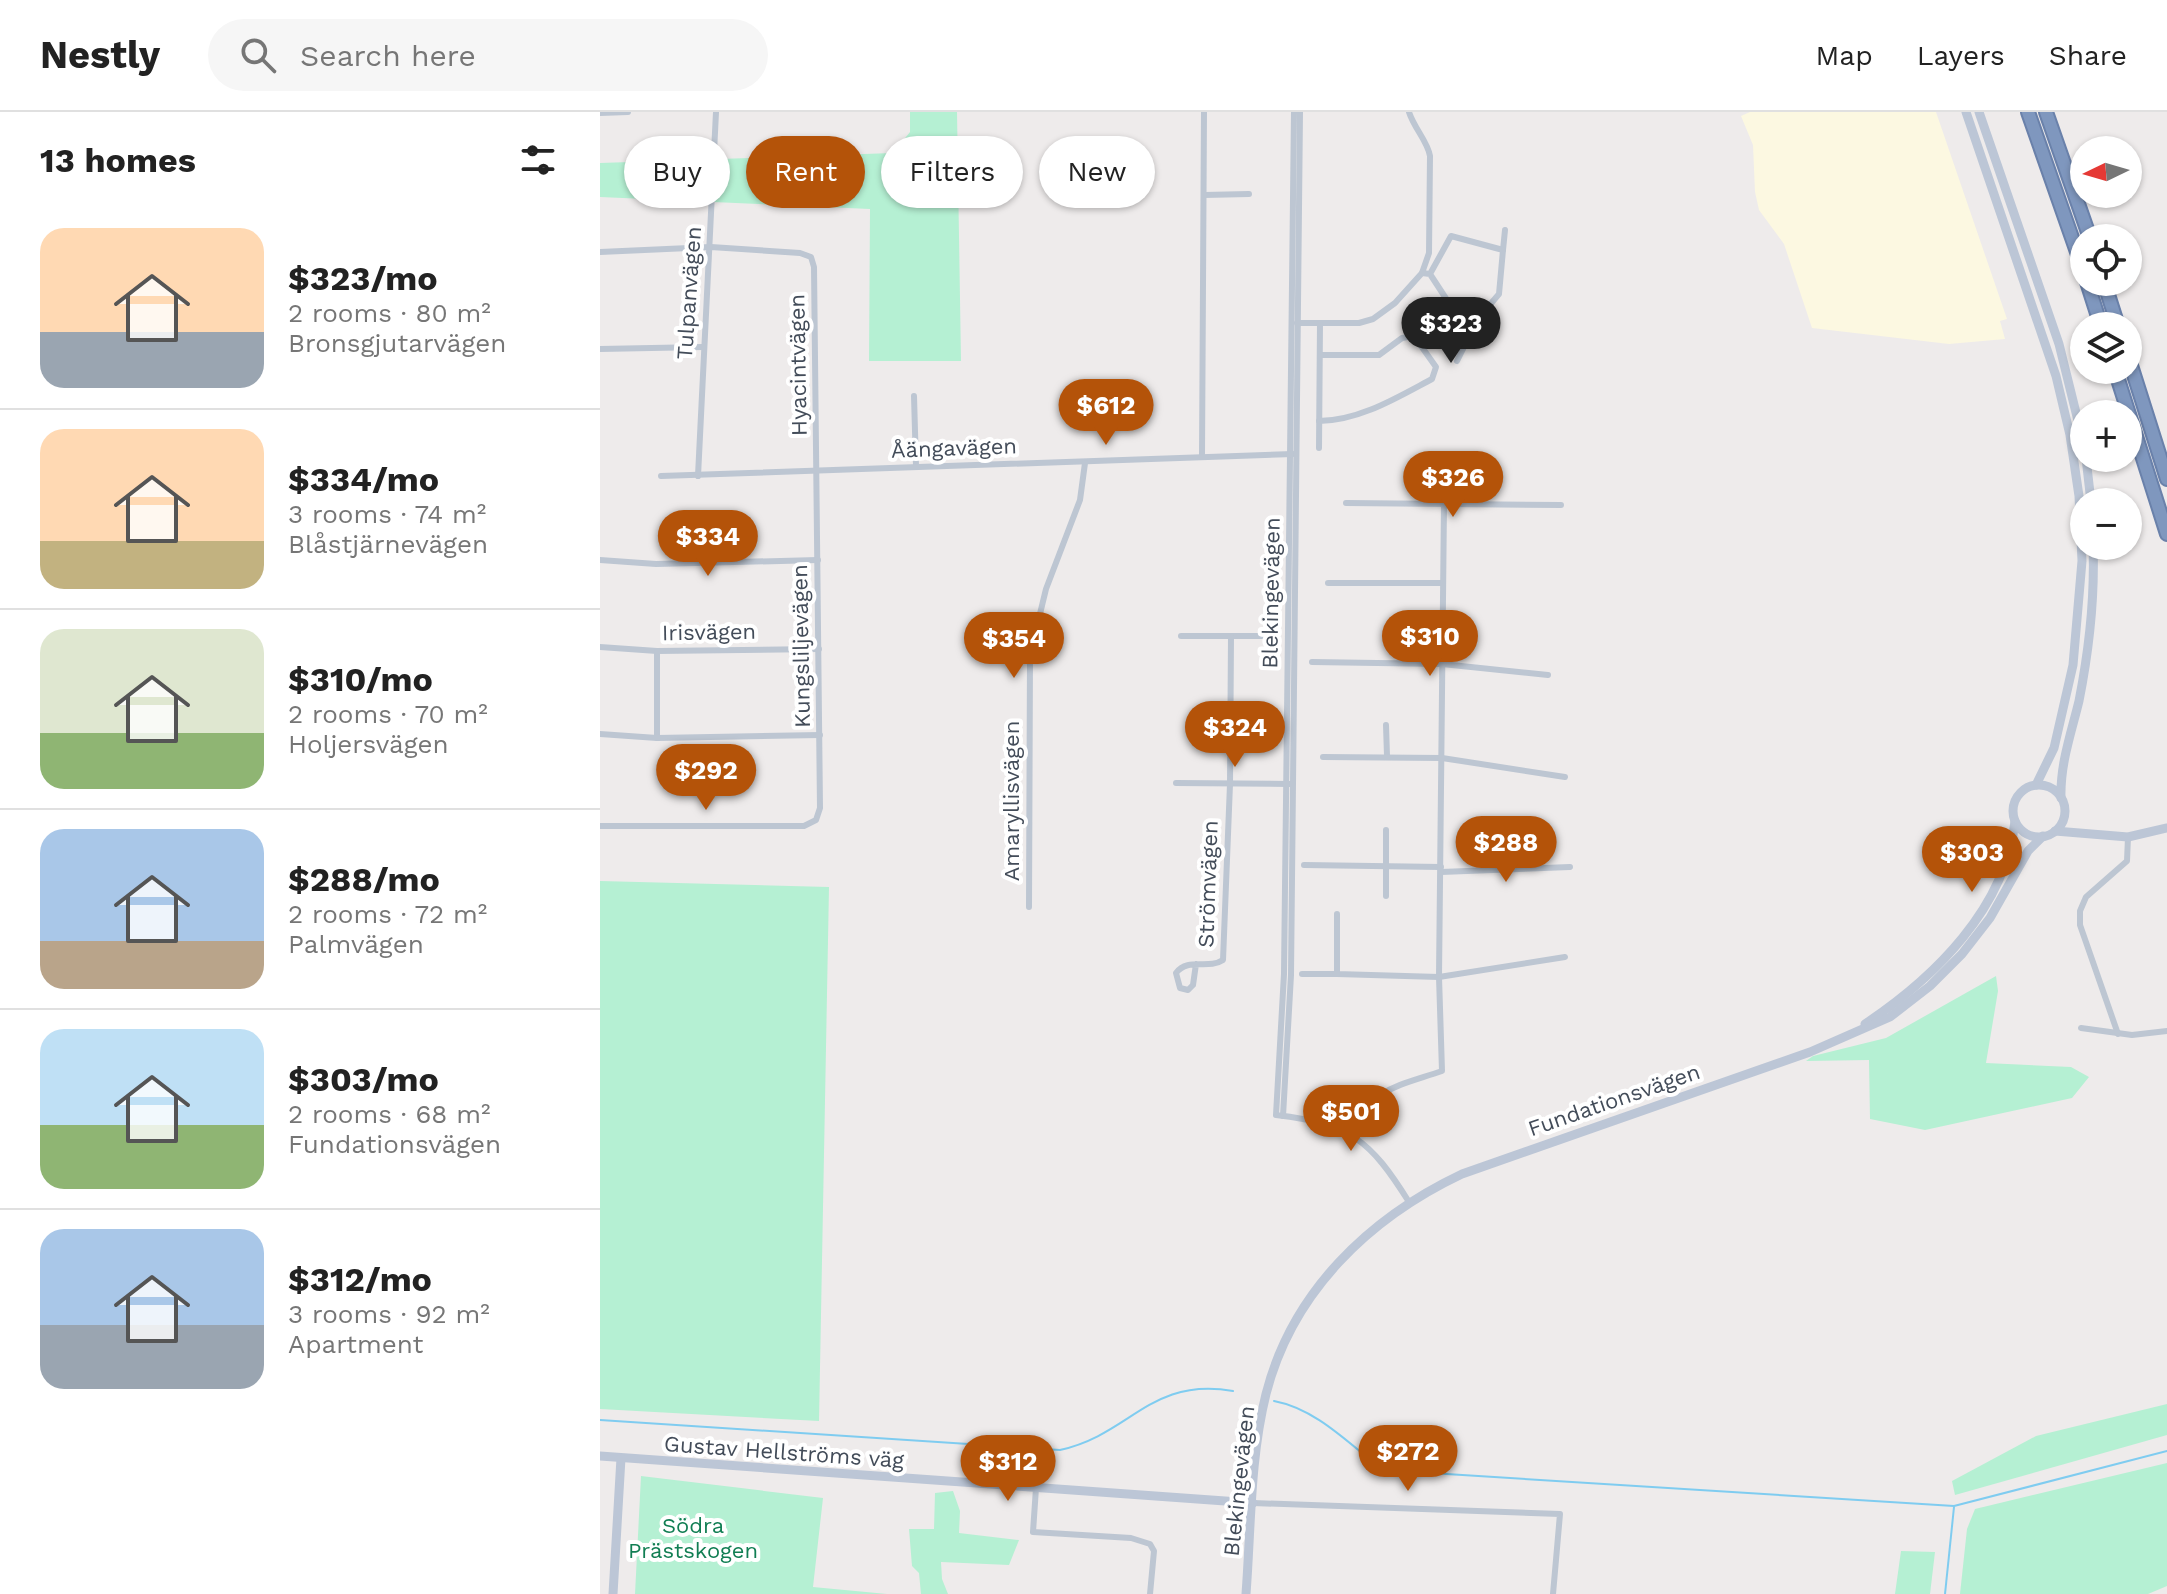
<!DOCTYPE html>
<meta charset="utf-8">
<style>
body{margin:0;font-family:"Work Sans",sans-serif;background:#f6f6f6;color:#222;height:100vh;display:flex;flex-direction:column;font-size:30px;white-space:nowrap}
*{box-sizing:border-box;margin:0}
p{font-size:26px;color:#767676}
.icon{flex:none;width:44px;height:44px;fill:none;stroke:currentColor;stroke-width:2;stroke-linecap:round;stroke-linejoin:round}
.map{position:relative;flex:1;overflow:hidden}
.sheet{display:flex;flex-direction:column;background:#fff;width:600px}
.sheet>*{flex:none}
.guide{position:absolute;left:24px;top:24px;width:760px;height:72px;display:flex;gap:16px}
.needle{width:52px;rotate:265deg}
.controls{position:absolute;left:1470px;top:24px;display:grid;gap:16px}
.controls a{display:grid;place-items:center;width:72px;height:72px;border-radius:50%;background:#fff;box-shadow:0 2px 6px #0004;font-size:40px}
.price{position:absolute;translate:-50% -68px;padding:0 18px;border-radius:28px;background:#b45309;color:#fff;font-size:26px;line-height:52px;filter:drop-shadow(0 2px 4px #0008)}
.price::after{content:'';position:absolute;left:50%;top:48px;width:24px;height:18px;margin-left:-12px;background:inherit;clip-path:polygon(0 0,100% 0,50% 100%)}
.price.active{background:#222;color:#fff}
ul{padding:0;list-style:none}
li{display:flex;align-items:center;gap:24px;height:200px;padding:0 40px}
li+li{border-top:2px solid #e0e0e0}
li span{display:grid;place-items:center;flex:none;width:224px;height:160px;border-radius:24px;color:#555}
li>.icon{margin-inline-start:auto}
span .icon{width:96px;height:96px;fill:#fffc;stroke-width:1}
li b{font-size:34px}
h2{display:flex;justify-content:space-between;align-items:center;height:96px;padding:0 40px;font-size:34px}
.chip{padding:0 28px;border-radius:36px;background:#fff;box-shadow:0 2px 6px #0004;font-size:28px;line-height:72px}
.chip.active{background:#b45309;color:#fff}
header{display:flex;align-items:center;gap:48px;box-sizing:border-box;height:112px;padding:0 40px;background:#fff;border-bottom:2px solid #e0e0e0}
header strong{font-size:38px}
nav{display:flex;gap:44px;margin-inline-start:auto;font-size:28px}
.search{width:560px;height:72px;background:#f6f6f6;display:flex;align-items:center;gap:20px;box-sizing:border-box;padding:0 28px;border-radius:44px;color:#767676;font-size:30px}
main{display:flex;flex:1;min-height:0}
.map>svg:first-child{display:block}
</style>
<header>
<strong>Nestly</strong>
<div class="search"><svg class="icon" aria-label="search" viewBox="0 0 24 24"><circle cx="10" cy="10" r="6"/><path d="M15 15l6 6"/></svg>Search here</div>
<nav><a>Map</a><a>Layers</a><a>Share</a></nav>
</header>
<main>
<section class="sheet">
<h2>13 homes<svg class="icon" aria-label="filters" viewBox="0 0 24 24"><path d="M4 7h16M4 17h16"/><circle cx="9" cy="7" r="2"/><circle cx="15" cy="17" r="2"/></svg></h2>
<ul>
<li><span style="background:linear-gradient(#ffd9b3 65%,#9aa5b1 0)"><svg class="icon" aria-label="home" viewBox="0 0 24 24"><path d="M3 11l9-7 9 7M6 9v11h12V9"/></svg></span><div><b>$323/mo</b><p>2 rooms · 80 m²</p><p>Bronsgjutarvägen</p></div></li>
<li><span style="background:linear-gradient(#ffd9b3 70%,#c2b280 0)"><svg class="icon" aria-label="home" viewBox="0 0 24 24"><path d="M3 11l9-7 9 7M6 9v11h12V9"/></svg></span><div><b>$334/mo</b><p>3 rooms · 74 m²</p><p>Blåstjärnevägen</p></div></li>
<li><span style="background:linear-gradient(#dfe7d0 65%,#8fb573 0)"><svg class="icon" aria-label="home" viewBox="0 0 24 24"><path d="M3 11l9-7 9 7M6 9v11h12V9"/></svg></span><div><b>$310/mo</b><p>2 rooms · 70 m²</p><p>Holjersvägen</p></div></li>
<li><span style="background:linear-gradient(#a9c7e8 70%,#b9a48a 0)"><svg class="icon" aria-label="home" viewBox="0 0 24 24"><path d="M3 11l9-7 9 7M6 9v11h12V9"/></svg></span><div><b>$288/mo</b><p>2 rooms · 72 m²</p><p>Palmvägen</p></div></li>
<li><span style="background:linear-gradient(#bfe0f5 60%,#8fb573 0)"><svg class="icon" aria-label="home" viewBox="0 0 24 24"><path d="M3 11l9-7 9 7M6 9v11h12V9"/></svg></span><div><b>$303/mo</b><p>2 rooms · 68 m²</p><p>Fundationsvägen</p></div></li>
<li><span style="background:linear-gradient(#a9c7e8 60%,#9aa5b1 0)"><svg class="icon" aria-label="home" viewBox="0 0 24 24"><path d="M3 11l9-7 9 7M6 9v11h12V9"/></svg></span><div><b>$312/mo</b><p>3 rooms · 92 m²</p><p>Apartment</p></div></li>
</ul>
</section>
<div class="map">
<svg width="1567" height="1482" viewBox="0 0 1567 1482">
<rect width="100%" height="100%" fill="#eeebeb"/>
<polygon fill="#fcf8e1" points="1150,0 1336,0 1407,207 1400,209 1405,227 1349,232 1212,216 1184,132 1159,98 1155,80 1153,33 1141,4"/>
<g fill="#b5f0d3">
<polygon points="310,0 357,0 361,249 269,249 270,97 0,85 0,51 293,41 310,20"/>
<polygon points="0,769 229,775 219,1309 0,1297"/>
<polygon points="1396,864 1398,879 1386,951 1471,955 1489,965 1472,986 1325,1018 1270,1007 1269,948 1206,949 1213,944 1286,926"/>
<polygon points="1567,1292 1567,1323 1355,1383 1352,1369 1436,1324"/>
<polygon points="1567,1351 1567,1474 1548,1482 1360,1482 1367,1417 1375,1397"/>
<polygon points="41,1364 223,1386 213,1475 287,1482 35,1482"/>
<polygon points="353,1379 360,1399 359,1421 419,1428 409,1453 341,1450 342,1467 348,1482 321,1482 319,1461 312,1454 309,1417 334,1417 335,1381"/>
<polygon points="1301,1439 1335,1440 1330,1482 1295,1482"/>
</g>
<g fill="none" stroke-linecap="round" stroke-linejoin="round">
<g stroke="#7fccf0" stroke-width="2">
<path d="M674,1289C717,1297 750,1333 783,1358L1354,1394L1567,1339"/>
<path d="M0,1308L460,1338C532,1322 549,1265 633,1279"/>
<polyline points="1345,1482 1354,1395"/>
</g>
<defs>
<g id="highway">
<polyline points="1428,0 1484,160"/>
<polyline points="1446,0 1490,126"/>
<polyline points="1487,170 1501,214"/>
<polyline points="1504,170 1518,214"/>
<polyline points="1528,244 1567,367"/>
<polyline points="1515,258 1567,422"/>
</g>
</defs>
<use href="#highway" stroke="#6a81aa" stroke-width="16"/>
<g stroke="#bdc6d2" stroke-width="6">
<path d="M694,0L684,862L676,1003C751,1012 770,1028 809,1090"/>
<polyline points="0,1 28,0"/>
<polyline points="604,83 649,82"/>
<polyline points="903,138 905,118"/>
<polyline points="0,140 111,135 200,141 211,145 214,155 220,696 216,708 204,714 0,714"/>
<polyline points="822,161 830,162 862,211 871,215 899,182 903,138 851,124 830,162"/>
<path d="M697,211H759L773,207L795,191L822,161L829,141L830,44C828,30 814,16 809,0"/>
<polyline points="0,237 103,235"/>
<polyline points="857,249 871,221 871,215"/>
<polyline points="314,284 316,354"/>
<path d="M719,309C759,309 798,285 832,267L836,255L814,224L802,226L779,243H720"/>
<polyline points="719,336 720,211"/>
<polyline points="602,344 604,0"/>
<polyline points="61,364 693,342"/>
<polyline points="98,364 116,0"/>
<polyline points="746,391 961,393"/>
<polyline points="0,448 56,452 218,448"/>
<polyline points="728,471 843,471"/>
<polyline points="581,524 678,524"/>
<polyline points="0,535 57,539 219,537"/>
<polyline points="57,539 57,626"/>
<polyline points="712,550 842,552 948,563"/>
<polyline points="786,613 787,644"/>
<polyline points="0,622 57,626 220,623"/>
<polyline points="723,645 842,646 965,665"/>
<polyline points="576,671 690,672"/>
<polyline points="704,753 841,755"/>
<polyline points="841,760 970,755"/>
<polyline points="786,784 786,718"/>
<polyline points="429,795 430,543 446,477 480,388 485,351"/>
<polyline points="737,802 737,862 839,865 965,845"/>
<path d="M596,852L593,873L588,878L580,876L576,861C588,845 608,858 623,848L630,672L631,524"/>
<polyline points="702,862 737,862"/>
<polyline points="1481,916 1532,923 1567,919"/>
<polyline points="1518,922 1480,813 1480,799 1486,785 1527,749 1528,725"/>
<polyline points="683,1004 691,863 700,0"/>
<path d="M748,1021C775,975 795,975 842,959L839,865L844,392"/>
<polyline points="436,1376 433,1420 531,1426 550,1432 554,1439 550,1482"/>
<polyline points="653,1391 960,1402 953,1482"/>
</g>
<g stroke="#bcc6d6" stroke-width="9">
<polyline points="1366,0 1456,264 1470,323 1479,384 1482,449 1473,553 1454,636 1436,673"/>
<polyline points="1379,0 1459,232 1484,333"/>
<polyline points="1486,346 1491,390"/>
<circle cx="1439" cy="699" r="26"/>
<path d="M1461,686C1460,652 1471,622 1479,589C1489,538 1495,486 1493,434"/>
<polyline points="1455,719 1528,725 1567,716"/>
<path d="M1265,912C1334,866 1406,796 1415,709"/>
<polyline points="0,1344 653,1391"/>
<polyline points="13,1482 21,1346"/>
<path d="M646,1482C651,1416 650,1346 666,1282C692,1180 769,1106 862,1062L1210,940L1290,905L1330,874L1362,842L1390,806L1428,739L1443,724"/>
</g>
<use href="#highway" stroke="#7f97be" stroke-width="12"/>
</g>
<g text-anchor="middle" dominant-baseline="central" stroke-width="8" stroke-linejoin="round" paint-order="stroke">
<g font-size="22" fill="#434c59" stroke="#fff">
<text transform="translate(89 181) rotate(-86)">Tulpanvägen</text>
<text transform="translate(198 253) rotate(-91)">Hyacintvägen</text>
<text transform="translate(354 336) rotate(-2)">Åängavägen</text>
<text transform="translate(671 481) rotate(-89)">Blekingevägen</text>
<text transform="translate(109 520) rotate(-1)">Irisvägen</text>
<text transform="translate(201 534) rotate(-91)">Kungsliljevägen</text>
<text transform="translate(411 689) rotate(-90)">Amaryllisvägen</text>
<text transform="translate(608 772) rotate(-88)">Strömvägen</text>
<text transform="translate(1014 988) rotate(-19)">Fundationsvägen</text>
<text transform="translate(184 1340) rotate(4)">Gustav Hellströms väg</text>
<text transform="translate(639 1369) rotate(-84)">Blekingevägen</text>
</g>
<g font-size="22" fill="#117e53" stroke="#fff">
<text x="93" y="1413">Södra<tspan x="93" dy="25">Prästskogen</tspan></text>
</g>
</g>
</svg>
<div class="controls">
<a><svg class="needle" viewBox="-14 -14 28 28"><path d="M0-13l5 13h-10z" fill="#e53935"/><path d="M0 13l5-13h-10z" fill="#767676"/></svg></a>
<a><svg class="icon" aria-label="locate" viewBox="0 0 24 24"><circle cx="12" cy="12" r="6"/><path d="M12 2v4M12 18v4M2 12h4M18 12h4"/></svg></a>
<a><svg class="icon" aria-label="layers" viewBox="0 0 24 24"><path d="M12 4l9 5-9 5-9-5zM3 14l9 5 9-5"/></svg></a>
<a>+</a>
<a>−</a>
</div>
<b class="price active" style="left:851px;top:253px">$323</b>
<b class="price" style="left:506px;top:335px">$612</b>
<b class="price" style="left:853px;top:407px">$326</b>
<b class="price" style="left:108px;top:466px">$334</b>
<b class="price" style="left:830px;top:566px">$310</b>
<b class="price" style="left:414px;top:568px">$354</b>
<b class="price" style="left:635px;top:657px">$324</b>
<b class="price" style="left:106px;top:700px">$292</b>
<b class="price" style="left:906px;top:772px">$288</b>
<b class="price" style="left:1372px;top:782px">$303</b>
<b class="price" style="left:751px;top:1041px">$501</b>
<b class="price" style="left:808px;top:1381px">$272</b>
<b class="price" style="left:408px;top:1391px">$312</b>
<div class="guide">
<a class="chip">Buy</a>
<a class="chip active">Rent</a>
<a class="chip">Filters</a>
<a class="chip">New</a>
</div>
</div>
</main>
